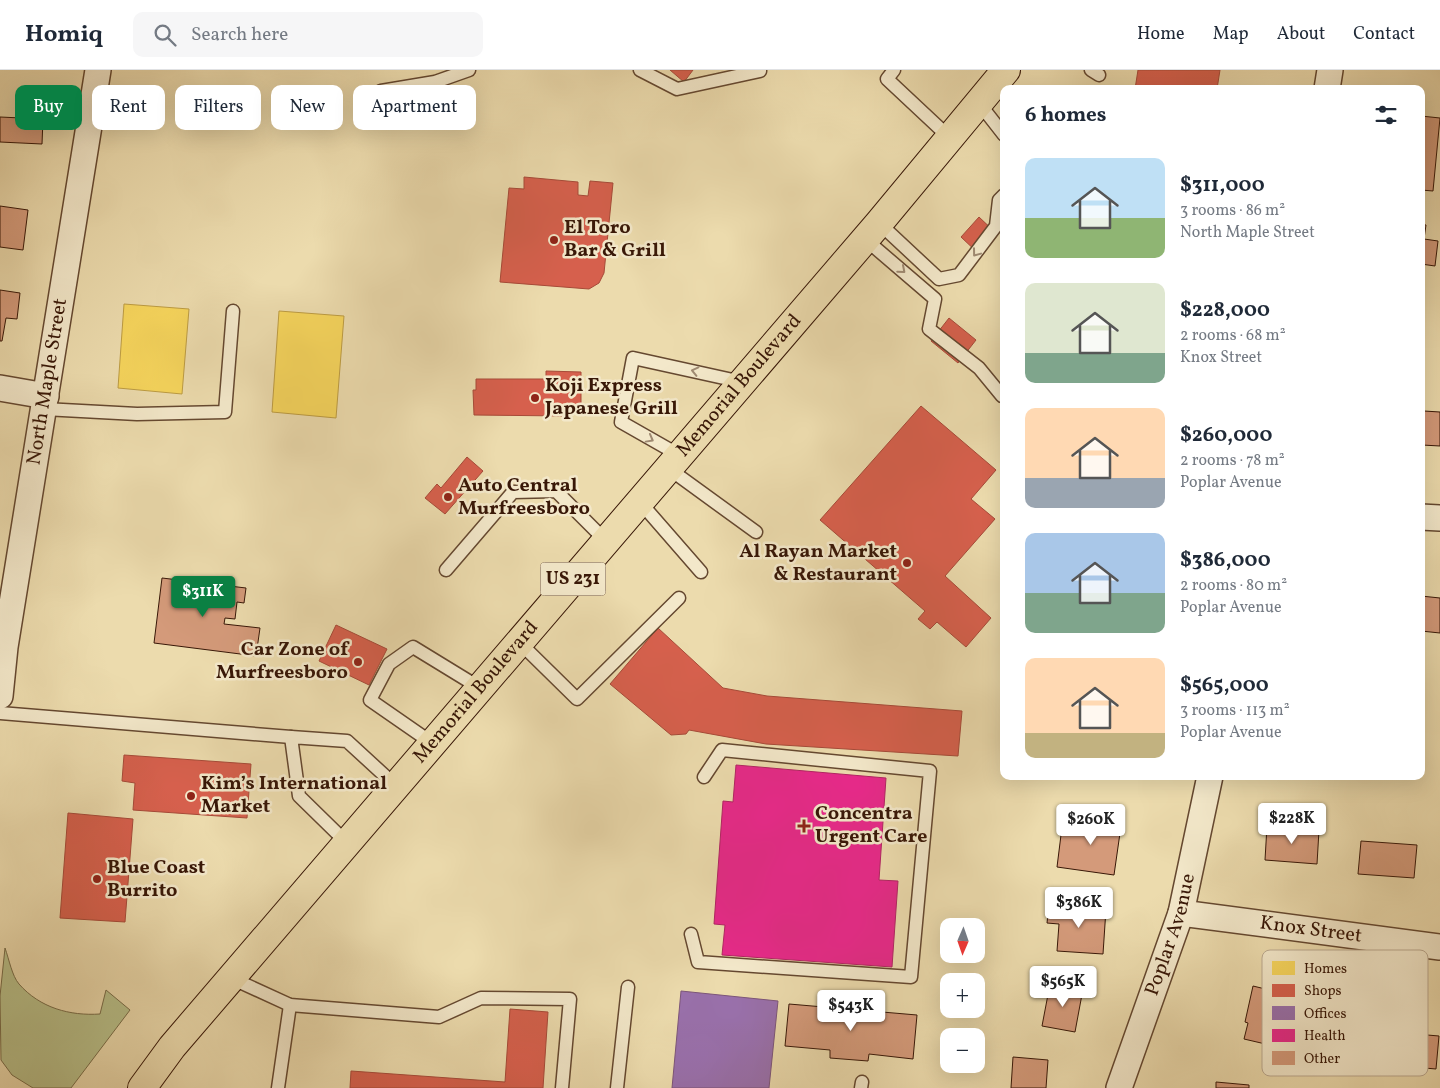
<!DOCTYPE html>
<meta charset="utf-8">
<style>
body{margin:0;font-family:Vollkorn,serif;background:#f6f6f7;color:#1f2937;height:100vh;display:flex;flex-direction:column;font-size:19px;white-space:nowrap}
*{box-sizing:border-box;margin:0}
p{font-size:16px;color:#747a83}
.icon{flex:none;width:28px;height:28px;fill:none;stroke:currentColor;stroke-width:2;stroke-linecap:round;stroke-linejoin:round}
.map{position:relative;flex:1;overflow:hidden}
.drawer{position:absolute;left:1000px;top:15px;width:425px;height:695px;display:flex;flex-direction:column;background:#fff;border-radius:10px;box-shadow:0 5px 20px #0002}
.drawer>*{flex:none}
.banner{position:absolute;left:15px;top:15px;width:475px;height:45px;display:flex;gap:10px}
.needle{width:32px;rotate:182deg}
.tools{position:absolute;left:940px;top:848px;display:grid;gap:10px}
.tools a{display:grid;place-items:center;width:45px;height:45px;border-radius:10px;background:#fff;box-shadow:0 5px 20px #0002;font-size:25px}
.price{position:absolute;translate:-50% -42px;padding:0 11px;border-radius:5px;background:#fff;color:#222;font-size:16px;line-height:32px;filter:drop-shadow(0 1px 2px #0008)}
.price::after{content:'';position:absolute;left:50%;top:30px;width:15px;height:11px;margin-left:-8px;background:inherit;clip-path:polygon(0 0,100% 0,50% 100%)}
.price.current{background:#0b8043;color:#fff}
ul{padding:0;list-style:none}
li{display:flex;align-items:center;gap:15px;height:125px;padding:0 25px}
li span{display:grid;place-items:center;flex:none;width:140px;height:100px;border-radius:10px;color:#555}
li>.icon{margin-inline-start:auto}
span .icon{width:60px;height:60px;fill:#fffc;stroke-width:1}
li b{font-size:21px}
h2{display:flex;justify-content:space-between;align-items:center;height:60px;padding:0 25px;font-size:21px}
.tag{padding:0 18px;border-radius:10px;background:#fff;box-shadow:0 5px 20px #0002;font-size:18px;line-height:45px}
.tag.current{background:#0b8043;color:#fff}
header{display:flex;align-items:center;gap:30px;box-sizing:border-box;height:70px;padding:0 25px;background:#fff;border-bottom:1px solid #e0e1e3}
header strong{font-size:24px}
nav{display:flex;gap:28px;margin-inline-start:auto;font-size:18px}
.search{width:350px;height:45px;background:#f6f6f7;display:flex;align-items:center;gap:12px;box-sizing:border-box;padding:0 18px;border-radius:10px;color:#747a83;font-size:19px}
.map>svg:first-child{display:block}
</style>
<header>
<strong>Homiq</strong>
<div class="search"><svg class="icon" aria-label="search" viewBox="0 0 24 24"><circle cx="10" cy="10" r="6"/><path d="M15 15l6 6"/></svg>Search here</div>
<nav><a>Home</a><a>Map</a><a>About</a><a>Contact</a></nav>
</header>
<div class="map">
<svg width="1440" height="1018" viewBox="0 0 1440 1018">
<rect width="100%" height="100%" fill="#ecdbad"/>
<filter id="stains"><feTurbulence type="fractalNoise" baseFrequency=".004" numOctaves="4"/><feColorMatrix values="0 0 0 0 .2 0 0 0 0 .09 0 0 0 0 .02 0 0 0 .5 -.17"/></filter>
<radialGradient id="worn" r=".72"><stop offset=".6" stop-color="#630" stop-opacity="0"/><stop offset="1" stop-color="#630" stop-opacity=".3"/></radialGradient>
<path fill="#b8c08a" stroke="#786c48" d="M5,878C9,889 12,906 19,914C40,938 70,946 100,944L106,920L130,940L71,1018H33L12,1005L1,990L0,926Z"/>
<g fill="#f6d55c" stroke="#bd9c42">
<polygon points="124,234 189,239 182,324 118,318"/>
<polygon points="279,241 344,246 336,348 272,342"/>
</g>
<g fill="#d6604d" stroke="#a74a38">
<polygon points="670,0 693,0 684,12"/>
<polygon points="1138,0 1220,0 1217,19 1135,19"/>
<polygon points="524,107 578,112 578,125 588,126 590,111 613,113 604,203 599,213 589,219 500,212 509,118 524,119"/>
<polygon points="979,147 997,164 979,184 961,167"/>
<polygon points="949,248 976,270 958,293 931,271"/>
<polygon points="546,301 581,302 581,337 565,337 565,346 474,345 473,320 476,320 476,309 546,309"/>
<polygon points="921,336 996,400 971,429 995,449 945,506 991,548 966,577 937,552 930,559 918,549 925,541 820,450"/>
<polygon points="467,387 483,401 445,444 425,428 437,414 441,418"/>
<polygon points="336,555 387,579 369,615 319,591"/>
<polygon points="658,558 723,618 767,626 962,641 958,686 766,674 689,660 686,664 671,665 610,614"/>
<polygon points="124,685 251,694 247,748 133,740 135,713 122,711"/>
<polygon points="68,743 133,749 125,852 60,848"/>
<polygon points="510,939 548,942 543,1018 350,1018 351,1001 505,1012"/>
</g>
<polygon fill="#9970ab" stroke="#7c557a" points="681,921 778,931 769,1018 672,1018"/>
<polygon fill="#e7298a" stroke="#b22463" points="736,695 886,708 879,810 898,811 892,897 722,885 725,855 714,854 723,731 733,732"/>
<g fill="#d49a7a" stroke="#381707">
<polygon points="1421,46 1440,48 1433,121 1421,120"/>
<polygon points="0,47 43,49 42,74 0,72"/>
<polygon points="0,136 28,140 23,180 0,177"/>
<polygon points="1421,154 1426,155 1424,169 1438,171 1435,196 1421,194"/>
<polygon points="0,220 20,223 17,249 6,248 2,271 0,271"/>
<polygon points="1424,341 1440,342 1440,376 1422,375"/>
<polygon points="162,508 246,518 244,533 237,532 235,549 225,548 224,554 260,558 256,586 154,573"/>
<polygon points="1421,526 1440,528 1440,563 1421,561"/>
<polygon points="1083,744 1122,749 1114,805 1057,797 1061,765 1068,765 1069,758 1081,760"/>
<polygon points="1267,756 1319,760 1317,794 1265,790"/>
<polygon points="1361,771 1417,775 1414,808 1358,804"/>
<polygon points="1049,835 1106,839 1103,884 1057,881 1059,854 1047,853"/>
<polygon points="1050,914 1083,919 1075,962 1042,956"/>
<polygon points="1253,916 1286,924 1274,976 1244,969 1248,953 1245,952"/>
<polygon points="789,934 917,945 913,989 869,984 868,991 830,988 830,980 785,976"/>
<polygon points="1381,961 1439,966 1436,999 1379,994"/>
<polygon points="1013,987 1048,990 1046,1018 1011,1018"/>
<polygon points="1216,1012 1249,1015 1249,1018 1216,1018"/>
</g>
<g fill="none" stroke-linecap="round" stroke-linejoin="round">
<defs>
<g id="service">
<polyline points="640,0 677,19 760,1"/>
<polyline points="894,0 887,9 950,68"/>
<polyline points="1091,0 1099,5"/>
<polyline points="381,21 435,12 469,0"/>
<polyline points="979,33 1004,65"/>
<polyline points="879,153 939,209 959,205 996,156 999,130 1004,125"/>
<polyline points="865,169 935,229 929,259 979,298 1002,326 1004,321"/>
<polyline points="44,339 137,344 225,342 233,241"/>
<polyline points="679,385 621,352 633,288 742,312"/>
<polyline points="668,398 756,462"/>
<polyline points="640,432 701,502"/>
<polyline points="446,500 513,422 556,421 606,471"/>
<polyline points="519,572 577,629 679,528"/>
<polyline points="0,643 291,667"/>
<polyline points="432,673 370,630 389,594 413,577 480,618"/>
<polyline points="347,773 299,726 291,667 347,671 396,716"/>
<polyline points="691,864 698,892 911,907 930,701 722,680 704,707"/>
<polyline points="231,908 290,935 439,947 481,928 570,929 562,1018"/>
<polyline points="278,1018 290,935"/>
<polyline points="617,1018 628,917"/>
<polyline points="861,1018 862,1012"/>
</g>
<g id="minor">
<polyline points="1327,19 1330,0"/>
<polyline points="0,318 46,326"/>
<polyline points="1421,447 1440,448"/>
<path id="s1" d="M0,626L5,577L98,0"/>
<path id="s2" d="M1181,843L1440,877"/>
<path id="s3" d="M1119,1018L1181,843L1210,706"/>
</g>
<g id="primary">
<path id="s4" d="M142,1018L172,977L879,153L1006,0"/>
</g>
</defs>
<use href="#service" stroke="#654830" stroke-width="15"/>
<use href="#minor" stroke="#654830" stroke-width="28"/>
<use href="#primary" stroke="#381707" stroke-width="30"/>
<use href="#service" stroke="#f3e8ca" stroke-width="12"/>
<use href="#minor" stroke="#f3e8ca" stroke-width="25"/>
<use href="#primary" stroke="#ecdbad" stroke-width="28"/>
</g>
<defs><path id="oneway-chevron" d="M-2-3.5L2.5 0L-2 3.5" fill="none" stroke-width="1.6" stroke-linecap="round" stroke-linejoin="round" transform="scale(1.25)"/></defs>
<g stroke="#9f8a72">
<use href="#oneway-chevron" transform="translate(976 183) rotate(127)"/>
<use href="#oneway-chevron" transform="translate(902 200) rotate(41)"/>
<use href="#oneway-chevron" transform="translate(695 301) rotate(-167)"/>
<use href="#oneway-chevron" transform="translate(650 369) rotate(29)"/>
</g>
<g fill="#8f2418" stroke="#f3e8ca" stroke-width="2">
<circle cx="554" cy="170" r="5"/>
<circle cx="535" cy="328" r="5"/>
<circle cx="448" cy="427" r="5"/>
<circle cx="907" cy="493" r="5"/>
<circle cx="358" cy="592" r="5"/>
<circle cx="191" cy="726" r="5"/>
<path d="M801.5 748.5h5v5h5v5h-5v5h-5v-5h-5v-5h5z"/>
<circle cx="97" cy="809" r="5"/>
</g>
<g text-anchor="middle" dominant-baseline="central" stroke-width="5" stroke-linejoin="round" paint-order="stroke">
<rect fill="#f3e8ca" stroke="#705642" stroke-width="1" x="540.5" y="492.5" width="65" height="33" rx="4"/>
<g font-size="19" font-weight="bold" fill="#381707">
<text x="573" y="509">US 231</text>
</g>
<g font-size="20" font-weight="bold" fill="#381707" stroke="#f3e8ca" text-anchor="start">
<text x="564" y="158">El Toro<tspan x="564" dy="23">Bar &amp; Grill</tspan></text>
<text x="545" y="316">Koji Express<tspan x="545" dy="23">Japanese Grill</tspan></text>
<text x="458" y="416">Auto Central<tspan x="458" dy="23">Murfreesboro</tspan></text>
<text x="897" y="482" text-anchor="end">Al Rayan Market<tspan x="897" dy="23">&amp; Restaurant</tspan></text>
<text x="348" y="580" text-anchor="end">Car Zone of<tspan x="348" dy="23">Murfreesboro</tspan></text>
<text x="201" y="714">Kim’s International<tspan x="201" dy="23">Market</tspan></text>
<text x="815" y="744">Concentra<tspan x="815" dy="23">Urgent Care</tspan></text>
<text x="107" y="798">Blue Coast<tspan x="107" dy="23">Burrito</tspan></text>
</g>
<g font-size="20" fill="#381707" stroke="#f3e8ca">
<text stroke="none"><textPath href="#s1" startOffset="318">North Maple Street</textPath></text>
<text stroke="none"><textPath href="#s4" startOffset="922">Memorial Boulevard</textPath></text>
<text stroke="none"><textPath href="#s4" startOffset="518">Memorial Boulevard</textPath></text>
<text stroke="none"><textPath href="#s2" startOffset="131">Knox Street</textPath></text>
<text stroke="none"><textPath href="#s3" startOffset="162">Poplar Avenue</textPath></text>
</g>
</g>
<rect x="1262" y="880" width="166" height="126" rx="8" fill="#f3e8ca" stroke="#bba990" stroke-width="1"/>
<rect x="1272" y="891" width="23" height="14" fill="#f6d55c"/>
<rect x="1272" y="914" width="23" height="13" fill="#d6604d"/>
<rect x="1272" y="936" width="23" height="14" fill="#9970ab"/>
<rect x="1272" y="959" width="23" height="13" fill="#e7298a"/>
<rect x="1272" y="981" width="23" height="14" fill="#d49a7a"/>
<g font-size="14" fill="#381707">
<text x="1304" y="903">Homes</text>
<text x="1304" y="925">Shops</text>
<text x="1304" y="948">Offices</text>
<text x="1304" y="970">Health</text>
<text x="1304" y="993">Other</text>
</g>
<rect width="100%" height="100%" filter="url(#stains)"/>
<rect width="100%" height="100%" fill="url(#worn)"/>
</svg>
<div class="tools">
<a><svg class="needle" viewBox="-14 -14 28 28"><path d="M0-13l5 13h-10z" fill="#e53935"/><path d="M0 13l5-13h-10z" fill="#747a83"/></svg></a>
<a>+</a>
<a>−</a>
</div>
<b class="price current" style="left:203px;top:548px">$311K</b>
<b class="price" style="left:1292px;top:775px">$228K</b>
<b class="price" style="left:1091px;top:776px">$260K</b>
<b class="price" style="left:1079px;top:859px">$386K</b>
<b class="price" style="left:1063px;top:938px">$565K</b>
<b class="price" style="left:851px;top:962px">$543K</b>
<div class="banner">
<a class="tag current">Buy</a>
<a class="tag">Rent</a>
<a class="tag">Filters</a>
<a class="tag">New</a>
<a class="tag">Apartment</a>
</div>
<section class="drawer">
<h2>6 homes<svg class="icon" aria-label="filters" viewBox="0 0 24 24"><path d="M4 7h16M4 17h16"/><circle cx="9" cy="7" r="2"/><circle cx="15" cy="17" r="2"/></svg></h2>
<ul>
<li><span style="background:linear-gradient(#bfe0f5 60%,#8fb573 0)"><svg class="icon" aria-label="home" viewBox="0 0 24 24"><path d="M3 11l9-7 9 7M6 9v11h12V9"/></svg></span><div><b>$311,000</b><p>3 rooms · 86 m²</p><p>North Maple Street</p></div></li>
<li><span style="background:linear-gradient(#dfe7d0 70%,#7fa58c 0)"><svg class="icon" aria-label="home" viewBox="0 0 24 24"><path d="M3 11l9-7 9 7M6 9v11h12V9"/></svg></span><div><b>$228,000</b><p>2 rooms · 68 m²</p><p>Knox Street</p></div></li>
<li><span style="background:linear-gradient(#ffd9b3 70%,#9aa5b1 0)"><svg class="icon" aria-label="home" viewBox="0 0 24 24"><path d="M3 11l9-7 9 7M6 9v11h12V9"/></svg></span><div><b>$260,000</b><p>2 rooms · 78 m²</p><p>Poplar Avenue</p></div></li>
<li><span style="background:linear-gradient(#a9c7e8 60%,#7fa58c 0)"><svg class="icon" aria-label="home" viewBox="0 0 24 24"><path d="M3 11l9-7 9 7M6 9v11h12V9"/></svg></span><div><b>$386,000</b><p>2 rooms · 80 m²</p><p>Poplar Avenue</p></div></li>
<li><span style="background:linear-gradient(#ffd9b3 75%,#c2b280 0)"><svg class="icon" aria-label="home" viewBox="0 0 24 24"><path d="M3 11l9-7 9 7M6 9v11h12V9"/></svg></span><div><b>$565,000</b><p>3 rooms · 113 m²</p><p>Poplar Avenue</p></div></li>
</ul>
</section>
</div>
